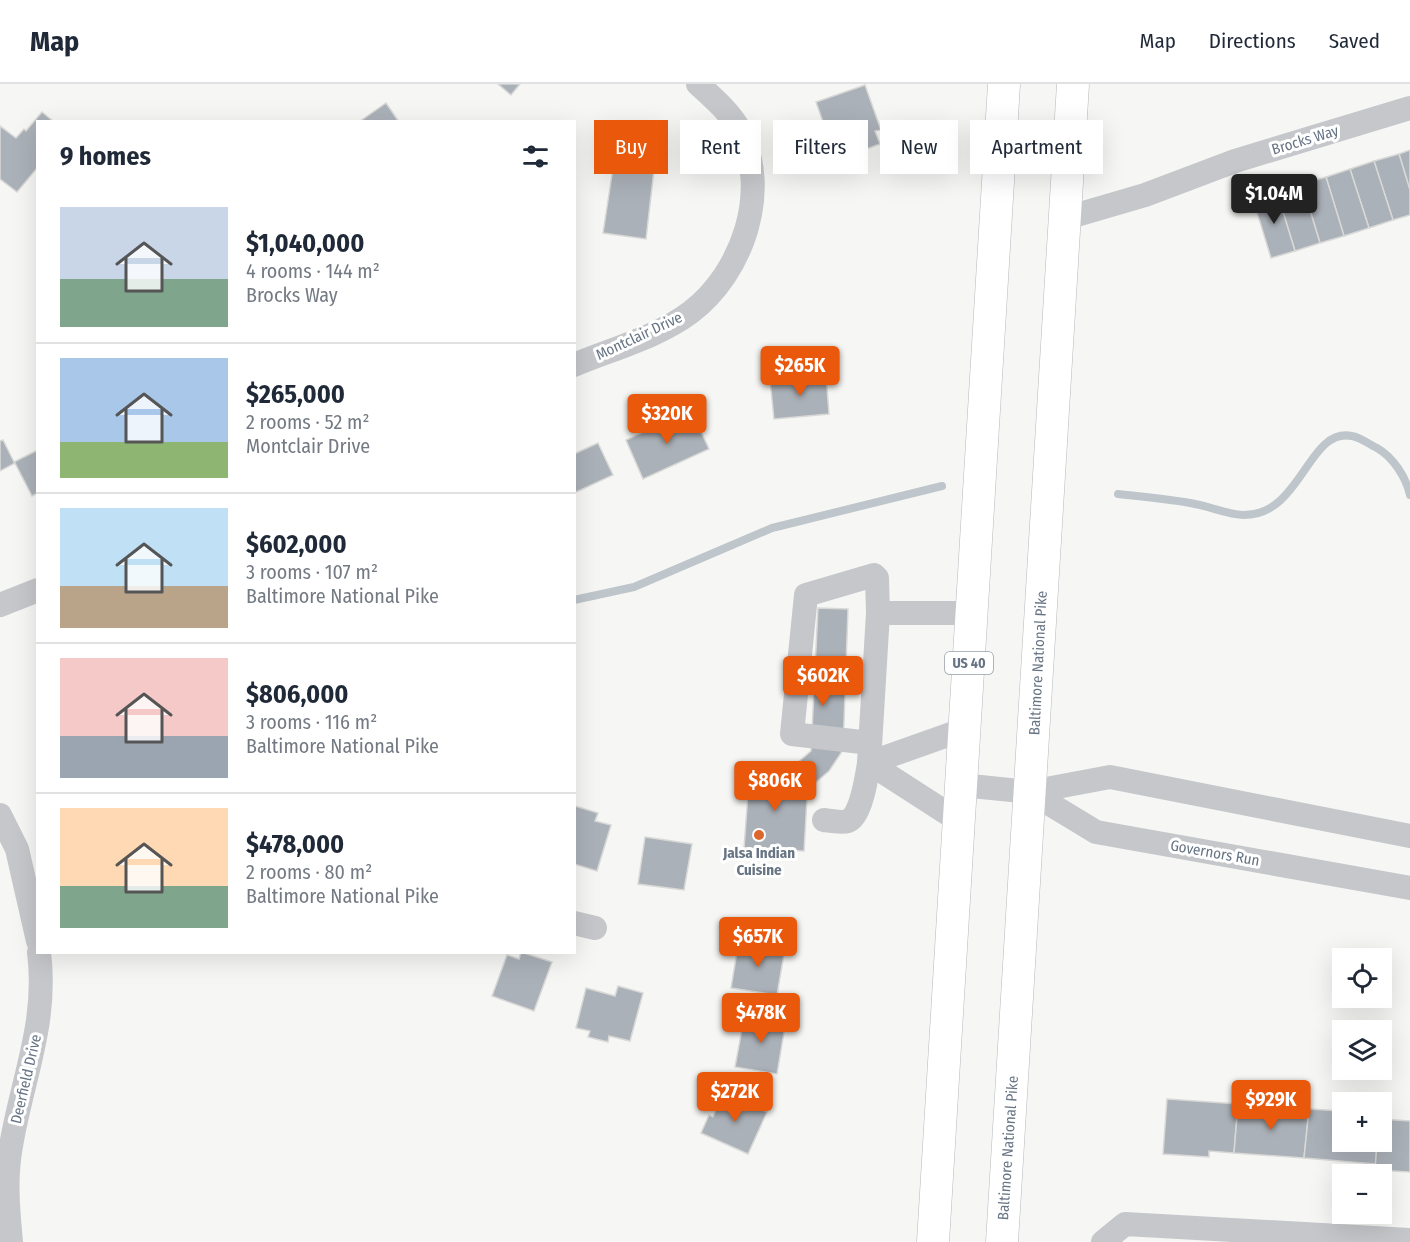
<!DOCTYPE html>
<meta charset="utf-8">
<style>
body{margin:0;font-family:"Fira Sans Condensed",sans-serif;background:#f6f6f7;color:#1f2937;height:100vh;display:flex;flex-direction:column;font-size:22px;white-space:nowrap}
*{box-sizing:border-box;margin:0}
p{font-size:20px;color:#747a83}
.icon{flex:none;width:33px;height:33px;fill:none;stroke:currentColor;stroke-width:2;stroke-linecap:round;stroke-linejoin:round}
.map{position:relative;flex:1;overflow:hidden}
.panel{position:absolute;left:36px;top:36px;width:540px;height:834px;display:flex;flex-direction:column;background:#fff;border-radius:0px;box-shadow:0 6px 24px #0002}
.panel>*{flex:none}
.hud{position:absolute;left:594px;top:36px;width:570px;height:54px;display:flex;gap:12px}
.fabs{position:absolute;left:1332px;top:864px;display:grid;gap:12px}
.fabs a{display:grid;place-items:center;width:60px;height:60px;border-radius:0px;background:#fff;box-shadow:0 6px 24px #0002;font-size:30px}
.price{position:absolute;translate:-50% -51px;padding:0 14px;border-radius:6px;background:#ea580c;color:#fff;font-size:20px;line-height:39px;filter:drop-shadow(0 2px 3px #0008)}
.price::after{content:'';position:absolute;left:50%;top:36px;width:18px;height:14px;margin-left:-9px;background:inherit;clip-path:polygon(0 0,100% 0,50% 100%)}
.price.selected{background:#222;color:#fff}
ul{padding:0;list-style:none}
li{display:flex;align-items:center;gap:18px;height:150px;padding:0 24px}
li+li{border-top:2px solid #e0e1e3}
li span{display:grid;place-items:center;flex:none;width:168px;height:120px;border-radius:0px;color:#555}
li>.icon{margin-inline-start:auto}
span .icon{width:72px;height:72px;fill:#fffc;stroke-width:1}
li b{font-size:26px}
h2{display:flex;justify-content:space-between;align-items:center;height:72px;padding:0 24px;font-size:26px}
.tag{padding:0 21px;border-radius:0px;background:#fff;box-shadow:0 6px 24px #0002;font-size:21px;line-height:54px}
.tag.selected{background:#ea580c;color:#fff}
header{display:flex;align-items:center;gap:36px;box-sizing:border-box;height:84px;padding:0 30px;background:#fff;border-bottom:2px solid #e0e1e3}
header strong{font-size:28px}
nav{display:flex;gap:33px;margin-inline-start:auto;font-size:21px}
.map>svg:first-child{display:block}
</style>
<header>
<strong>Map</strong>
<nav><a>Map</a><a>Directions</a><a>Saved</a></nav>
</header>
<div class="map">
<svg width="1410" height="1158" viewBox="0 0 1410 1158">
<rect width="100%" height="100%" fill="#f6f7f4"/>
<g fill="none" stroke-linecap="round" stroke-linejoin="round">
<g stroke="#bec6cb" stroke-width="8">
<path d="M1118,410C1143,413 1170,415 1195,420C1211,423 1229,431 1244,431C1302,431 1308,343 1352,352C1360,353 1370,361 1377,364C1393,373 1406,393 1410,411"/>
<polyline points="574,516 634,503 772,444 942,402"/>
</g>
</g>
<g fill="#abb1b8" stroke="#d8d8d6" stroke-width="1.5">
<polygon points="498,0 520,0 511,11"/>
<polygon points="865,1 881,46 875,47 880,60 844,73 836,49 828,52 816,18"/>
<polygon points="386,19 399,38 359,38"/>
<polygon points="42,28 54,38 38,38 38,83 17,108 0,95 0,42 16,54 24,45 26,47"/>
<polygon points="1410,66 1410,106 1399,70"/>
<polygon points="1399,70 1410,106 1410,131 1393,136 1374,77"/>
<polygon points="615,71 655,77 646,155 603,149"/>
<polygon points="1374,77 1393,136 1369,144 1350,85"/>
<polygon points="1350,85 1369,144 1344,152 1326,93"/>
<polygon points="1326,93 1344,152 1320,159 1302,100"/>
<polygon points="1302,100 1320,159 1295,167 1277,108"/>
<polygon points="1277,108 1295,167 1271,174 1253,115"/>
<polygon points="826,290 829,330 774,335 770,296"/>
<polygon points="691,326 709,365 643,395 626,356"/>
<polygon points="3,356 14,378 38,366 38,409 32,412 15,379 0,387 0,357"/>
<polygon points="598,359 613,391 574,409 574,370"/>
<polygon points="818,524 848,525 843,666 829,687 789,721 772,701 811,667"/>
<polygon points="750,683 782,685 807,714 804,767 744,764"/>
<polygon points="575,722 598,729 595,737 611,741 597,787 574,780"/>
<polygon points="645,753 692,760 684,806 638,800"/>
<polygon points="739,856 785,864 777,911 731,904"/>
<polygon points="521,868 552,878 534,927 492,912 507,871 519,875"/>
<polygon points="618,902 643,909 630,957 609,952 608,958 588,953 590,947 576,944 586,904 615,912"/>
<polygon points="745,929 786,936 777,990 735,983"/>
<polygon points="723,1009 767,1028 748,1070 701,1049 709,1031 713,1033"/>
<polygon points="1167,1015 1238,1020 1234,1069 1209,1067 1209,1073 1163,1070"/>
<polygon points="1238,1020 1309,1025 1304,1074 1234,1069"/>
<polygon points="1309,1025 1342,1027 1342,1058 1377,1058 1376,1080 1304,1074"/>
<polygon points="1382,1035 1410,1037 1410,1088 1375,1086 1377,1058 1382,1058"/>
</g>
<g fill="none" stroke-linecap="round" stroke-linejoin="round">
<defs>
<g id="major">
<polyline points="933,1158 1004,0"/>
<polyline points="1002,1158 1073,0"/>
</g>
</defs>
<use href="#major" stroke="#b5b9bd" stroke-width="33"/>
<g stroke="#c5c7cb" stroke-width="24">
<polyline points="1063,135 1145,111 1235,77 1410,24"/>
<path d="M574,281C612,265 658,253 691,228C742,189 771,108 740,47C731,29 713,14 698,0"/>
<polyline points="0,521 38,506"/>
<polyline points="878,529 972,529"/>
<polyline points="961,701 1030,708 1110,693 1410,752"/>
<polyline points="1030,708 1096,748 1410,804"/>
<polyline points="0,731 17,765 38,857"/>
<path d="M824,736C831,737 842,739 848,737C861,733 867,691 869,679L878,529L877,494L874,491L806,511L792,650L870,659"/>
<polyline points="959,737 869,679 965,645"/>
<polyline points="574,839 595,844"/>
<path d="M11,1158C8,1126 5,1094 11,1062C22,995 48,939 39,868"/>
<polyline points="1103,1158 1125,1140 1410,1156"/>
</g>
<use href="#major" stroke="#fff" stroke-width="32"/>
</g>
<circle fill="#dd662d" stroke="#fff" stroke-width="2" cx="759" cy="751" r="6"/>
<g text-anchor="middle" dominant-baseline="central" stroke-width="6" stroke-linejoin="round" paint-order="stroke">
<rect fill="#fff" stroke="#959ea9" stroke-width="1.5" x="945" y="568" width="48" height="22" rx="4.5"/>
<g font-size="14" font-weight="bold" fill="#677484">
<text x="969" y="579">US 40</text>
</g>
<g font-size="15" fill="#677484" stroke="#fff">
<text transform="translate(1305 56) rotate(-17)">Brocks Way</text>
<text transform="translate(639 252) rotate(-25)">Montclair Drive</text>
<text transform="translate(1038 579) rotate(-87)">Baltimore National Pike</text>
<text transform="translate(1215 769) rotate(10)">Governors Run</text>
<text transform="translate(26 995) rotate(-77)">Deerfield Drive</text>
<text transform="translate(1008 1064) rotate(-86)">Baltimore National Pike</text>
</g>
<g font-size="15" font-weight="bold" fill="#677484" stroke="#fff">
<text x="759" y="769">Jalsa Indian<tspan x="759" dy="17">Cuisine</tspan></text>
</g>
</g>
</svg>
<div class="fabs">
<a><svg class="icon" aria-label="locate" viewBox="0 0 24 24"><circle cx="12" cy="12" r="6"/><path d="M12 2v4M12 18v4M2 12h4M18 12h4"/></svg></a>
<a><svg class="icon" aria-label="layers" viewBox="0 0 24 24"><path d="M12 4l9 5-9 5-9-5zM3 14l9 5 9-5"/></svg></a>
<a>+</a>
<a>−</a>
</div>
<b class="price selected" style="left:1274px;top:141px">$1.04M</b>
<b class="price" style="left:800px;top:313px">$265K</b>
<b class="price" style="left:667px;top:361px">$320K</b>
<b class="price" style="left:823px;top:623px">$602K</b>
<b class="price" style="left:775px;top:728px">$806K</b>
<b class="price" style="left:758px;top:884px">$657K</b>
<b class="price" style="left:761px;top:960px">$478K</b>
<b class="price" style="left:735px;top:1039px">$272K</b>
<b class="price" style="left:1271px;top:1047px">$929K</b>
<div class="hud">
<a class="tag selected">Buy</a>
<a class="tag">Rent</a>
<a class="tag">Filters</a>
<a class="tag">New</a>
<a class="tag">Apartment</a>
</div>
<section class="panel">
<h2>9 homes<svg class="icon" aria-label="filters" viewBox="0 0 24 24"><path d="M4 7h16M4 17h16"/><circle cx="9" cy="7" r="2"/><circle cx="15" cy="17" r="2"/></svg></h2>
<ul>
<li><span style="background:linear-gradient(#c9d6e8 60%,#7fa58c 0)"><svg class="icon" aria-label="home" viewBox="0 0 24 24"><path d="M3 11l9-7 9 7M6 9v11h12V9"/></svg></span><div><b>$1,040,000</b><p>4 rooms · 144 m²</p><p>Brocks Way</p></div></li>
<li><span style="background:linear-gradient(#a9c7e8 70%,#8fb573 0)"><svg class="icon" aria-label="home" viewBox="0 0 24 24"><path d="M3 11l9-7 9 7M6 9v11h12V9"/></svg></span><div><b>$265,000</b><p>2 rooms · 52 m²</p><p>Montclair Drive</p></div></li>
<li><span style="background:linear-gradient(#bfe0f5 65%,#b9a48a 0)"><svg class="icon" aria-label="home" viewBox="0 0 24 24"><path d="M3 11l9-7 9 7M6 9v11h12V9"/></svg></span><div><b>$602,000</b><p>3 rooms · 107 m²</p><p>Baltimore National Pike</p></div></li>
<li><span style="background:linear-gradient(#f6c9c9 65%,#9aa5b1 0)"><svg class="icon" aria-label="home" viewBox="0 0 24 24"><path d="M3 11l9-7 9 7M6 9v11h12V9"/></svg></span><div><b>$806,000</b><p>3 rooms · 116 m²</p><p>Baltimore National Pike</p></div></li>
<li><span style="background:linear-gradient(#ffd9b3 65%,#7fa58c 0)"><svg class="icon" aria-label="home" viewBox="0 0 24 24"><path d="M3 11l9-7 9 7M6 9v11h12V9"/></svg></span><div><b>$478,000</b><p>2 rooms · 80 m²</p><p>Baltimore National Pike</p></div></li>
</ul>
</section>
</div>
